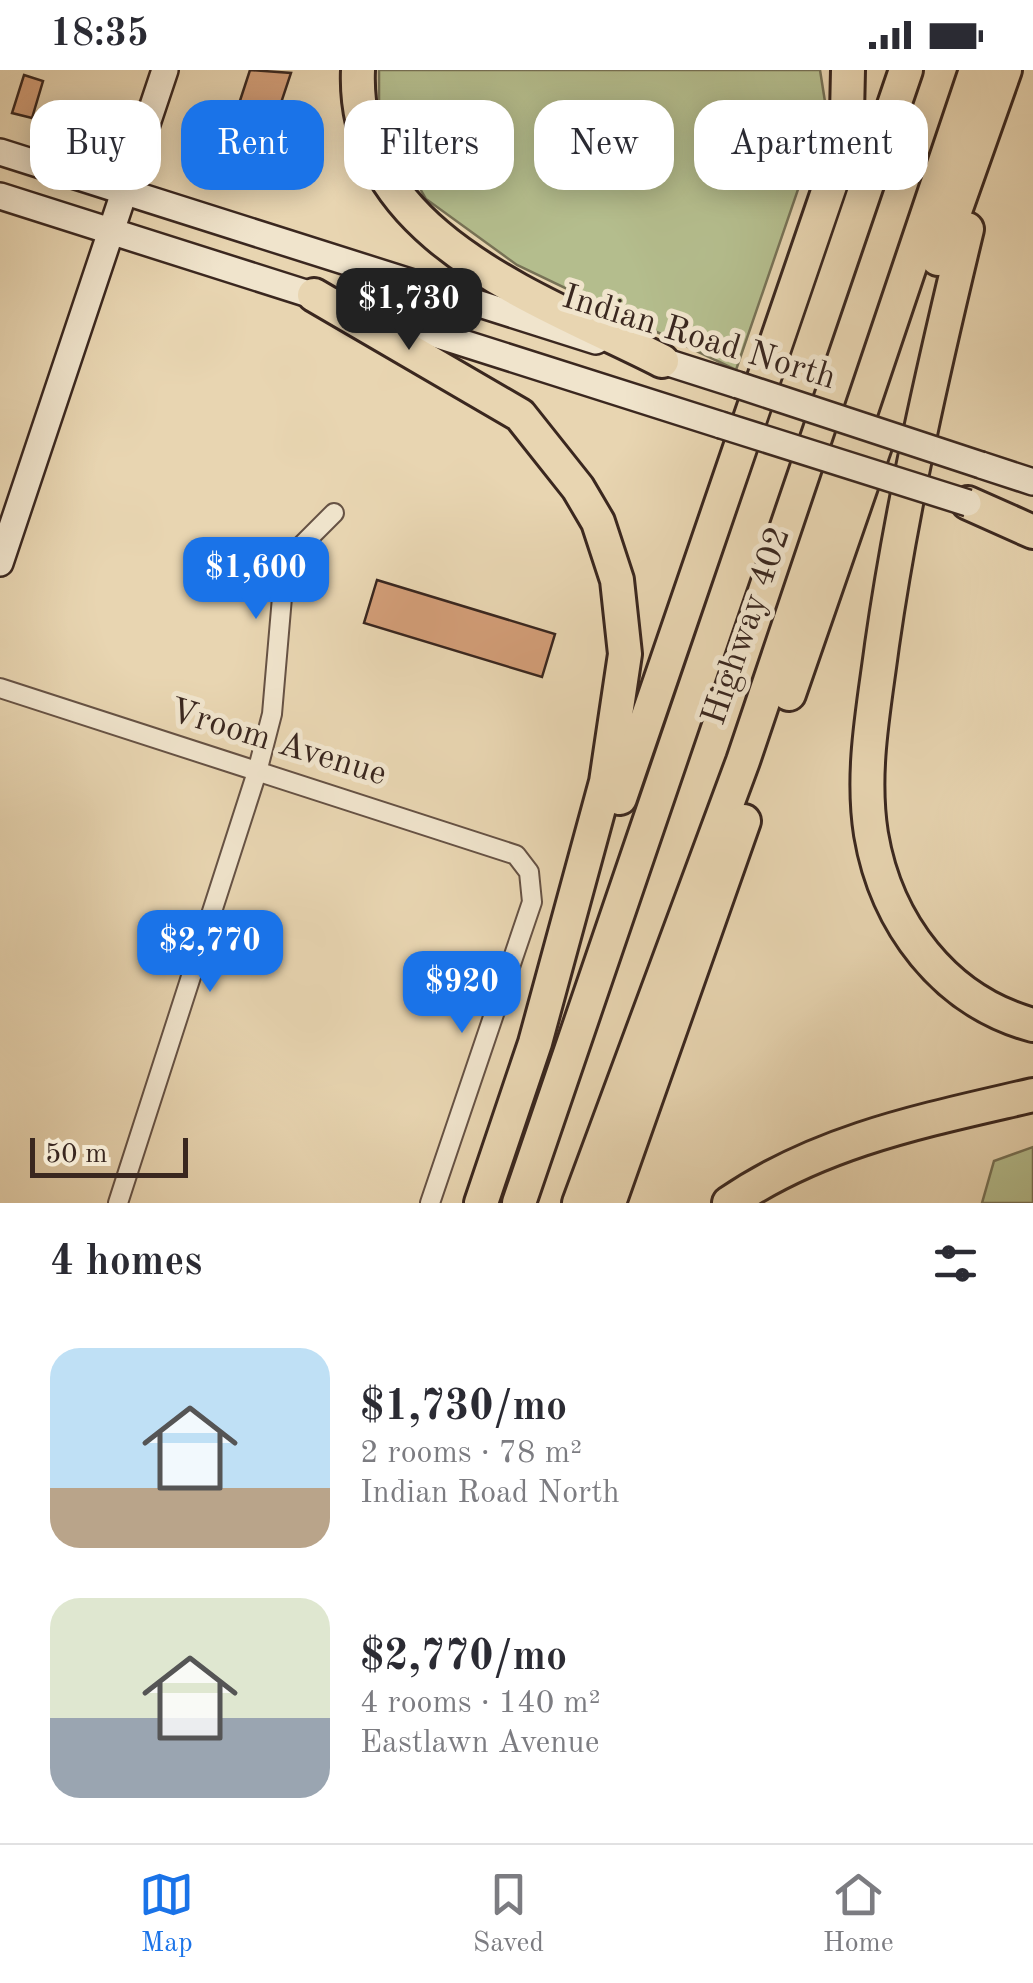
<!DOCTYPE html>
<meta charset="utf-8">
<style>
body{margin:0;font-family:"Old Standard TT",serif;background:#f7f7f7;color:#2b2b33;height:100vh;display:flex;flex-direction:column;font-size:38px;white-space:nowrap}
*{box-sizing:border-box;margin:0}
p{font-size:32px;color:#7c7c81}
.icon{flex:none;width:55px;height:55px;fill:none;stroke:currentColor;stroke-width:2;stroke-linecap:round;stroke-linejoin:round}
.map{position:relative;height:1133px;overflow:hidden}
.side{display:flex;flex-direction:column;background:#fff;flex:1}
.side>*{flex:none}
.hud{position:absolute;left:30px;top:30px;width:975px;height:90px;display:flex;gap:20px}
.scale{position:absolute;left:30px;bottom:25px;width:158px;box-sizing:border-box;padding-left:10px;border:5px solid #3a271f;border-top:0;font-size:28px;line-height:35px;white-space:nowrap;color:#3a271f;-webkit-text-stroke:8px #f0e4cc;paint-order:stroke}
.price{position:absolute;translate:-50% -85px;padding:0 22px;border-radius:20px;background:#1a73e8;color:#fff;font-size:32px;line-height:65px;filter:drop-shadow(0 2px 5px #0008)}
.price::after{content:'';position:absolute;left:50%;top:60px;width:30px;height:22px;margin-left:-15px;background:inherit;clip-path:polygon(0 0,100% 0,50% 100%)}
.price.active{background:#222;color:#fff}
ul{padding:0;list-style:none}
li{display:flex;align-items:center;gap:30px;height:250px;padding:0 50px}
li span{display:grid;place-items:center;flex:none;width:280px;height:200px;border-radius:30px;color:#555}
li>.icon{margin-inline-start:auto}
span .icon{width:120px;height:120px;fill:#fffc;stroke-width:1}
li b{font-size:42px}
h2{display:flex;justify-content:space-between;align-items:center;height:120px;padding:0 50px;font-size:42px}
.chip{padding:0 35px;border-radius:30px;background:#fff;box-shadow:0 5px 25px #0003;font-size:35px;line-height:90px}
.chip.active{background:#1a73e8;color:#fff}
.status{display:flex;justify-content:space-between;align-items:center;height:70px;padding:0 50px;background:#fff;direction:ltr}
.status svg{height:28px;fill:currentColor}
.tabs{display:flex;justify-content:space-around;align-items:center;height:140px;border-top:2px solid #e1e1e2;background:#fff;font-size:28px;color:#7c7c81}
.tabs a{display:grid;justify-items:center;gap:5px}
.tabs .active{color:#1a73e8}
.map>svg:first-child{display:block}
</style>
<div class="status"><b>18:35</b><svg viewBox="0 0 49 12"><path d="M0 12V9h3v3zM5 12V6h3v6zM10 12V3h3v9zM15 12V0h3v12zM26 1h20v11H26zM47 4h2v5h-2z"/></svg></div>
<div class="map">
<svg width="1033" height="1133" viewBox="0 0 1033 1133">
<rect width="100%" height="100%" fill="#e8d5b1"/>
<filter id="stains"><feTurbulence type="fractalNoise" baseFrequency=".002" numOctaves="4"/><feColorMatrix values="0 0 0 0 .2 0 0 0 0 .09 0 0 0 0 .02 0 0 0 .5 -.17"/></filter>
<radialGradient id="worn" r=".72"><stop offset=".6" stop-color="#630" stop-opacity="0"/><stop offset="1" stop-color="#630" stop-opacity=".3"/></radialGradient>
<g fill="#b4bd8d" stroke="#777256" stroke-width="2.5">
<polygon points="379,0 820,0 826,38 736,300 517,195 426,129 379,47"/>
<polygon points="1033,1077 1033,1133 982,1133 994,1091"/>
</g>
<g fill="#d29d77" stroke="#3a271f" stroke-width="2.5">
<polygon points="250,0 291,3 272,60 234,49"/>
<polygon points="24,5 43,11 32,48 12,43"/>
<polygon points="377,510 555,564 542,607 364,553"/>
</g>
<g fill="none" stroke-linecap="round" stroke-linejoin="round">
<defs>
<g id="street">
<polyline points="0,618 516,785 529,802 532,832 430,1133"/>
<polyline points="118,1133 257,702 272,644 284,504 293,484 334,443"/>
</g>
<g id="secondary">
<polyline points="0,82 596,271"/>
<polyline points="0,126 721,355"/>
<polyline points="644,285 738,315"/>
<polyline points="981,395 1033,412"/>
<polyline points="0,493 165,0"/>
</g>
<g id="highway">
<path d="M358,0C351,167 541,229 662,291"/>
<path d="M967,159C934,296 902,435 882,575C874,637 861,701 871,764C886,853 944,931 1033,955"/>
<polyline points="938,189 1005,0"/>
<polyline points="314,225 520,345 578,418 598,452 617,510 625,584 606,712 535,973 481,1133"/>
<polyline points="968,433 1033,462"/>
<polyline points="789,624 876,373"/>
<polyline points="620,728 834,104 847,45 848,0"/>
<polyline points="519,1133 906,0"/>
<polyline points="579,1133 743,691 976,0"/>
<polyline points="609,1133 744,751"/>
<path d="M729,1133C821,1070 926,1050 1033,1025"/>
</g>
</defs>
<use href="#street" stroke="#665244" stroke-width="22"/>
<use href="#secondary" stroke="#3a271f" stroke-width="30"/>
<use href="#highway" stroke="#3a271f" stroke-width="38"/>
<use href="#street" stroke="#f0e4cc" stroke-width="18"/>
<use href="#secondary" stroke="#f0e4cc" stroke-width="25"/>
<use href="#highway" stroke="#e8d5b1" stroke-width="32"/>
<defs>
<g id="secondary-bridge">
<polyline points="738,315 981,395"/>
<polyline points="721,355 968,433"/>
</g>
</defs>
<use href="#secondary-bridge" stroke="#3a271f" stroke-width="30" stroke-linecap="butt"/>
<use href="#secondary-bridge" stroke="#f0e4cc" stroke-width="25"/>
</g>
<g text-anchor="middle" dominant-baseline="central" stroke-width="10" stroke-linejoin="round" paint-order="stroke">
<g font-size="35" fill="#3a271f" stroke="#f0e4cc">
<text transform="translate(699 268) rotate(17)">Indian Road North</text>
<text transform="translate(747 556) rotate(-71)">Highway 402</text>
<text transform="translate(278 673) rotate(17)">Vroom Avenue</text>
</g>
</g>
<rect width="100%" height="100%" filter="url(#stains)"/>
<rect width="100%" height="100%" fill="url(#worn)"/>
</svg>
<div class="scale">50 m</div>
<b class="price active" style="left:409px;top:283px">$1,730</b>
<b class="price" style="left:256px;top:552px">$1,600</b>
<b class="price" style="left:210px;top:925px">$2,770</b>
<b class="price" style="left:462px;top:966px">$920</b>
<div class="hud">
<a class="chip">Buy</a>
<a class="chip active">Rent</a>
<a class="chip">Filters</a>
<a class="chip">New</a>
<a class="chip">Apartment</a>
</div>
</div>
<section class="side">
<h2>4 homes<svg class="icon" aria-label="filters" viewBox="0 0 24 24"><path d="M4 7h16M4 17h16"/><circle cx="9" cy="7" r="2"/><circle cx="15" cy="17" r="2"/></svg></h2>
<ul>
<li><span style="background:linear-gradient(#bfe0f5 70%,#b9a48a 0)"><svg class="icon" aria-label="home" viewBox="0 0 24 24"><path d="M3 11l9-7 9 7M6 9v11h12V9"/></svg></span><div><b>$1,730/mo</b><p>2 rooms · 78 m²</p><p>Indian Road North</p></div></li>
<li><span style="background:linear-gradient(#dfe7d0 60%,#9aa5b1 0)"><svg class="icon" aria-label="home" viewBox="0 0 24 24"><path d="M3 11l9-7 9 7M6 9v11h12V9"/></svg></span><div><b>$2,770/mo</b><p>4 rooms · 140 m²</p><p>Eastlawn Avenue</p></div></li>
</ul>
</section>
<nav class="tabs">
<a class="active"><svg class="icon" aria-label="map" viewBox="0 0 24 24"><path d="M3 6l6-2 6 2 6-2v14l-6 2-6-2-6 2zM9 4v14M15 6v14"/></svg>Map</a>
<a><svg class="icon" aria-label="saved" viewBox="0 0 24 24"><path d="M7 4h10v16l-5-4-5 4z"/></svg>Saved</a>
<a><svg class="icon" aria-label="home" viewBox="0 0 24 24"><path d="M3 11l9-7 9 7M6 9v11h12V9"/></svg>Home</a>
</nav>
